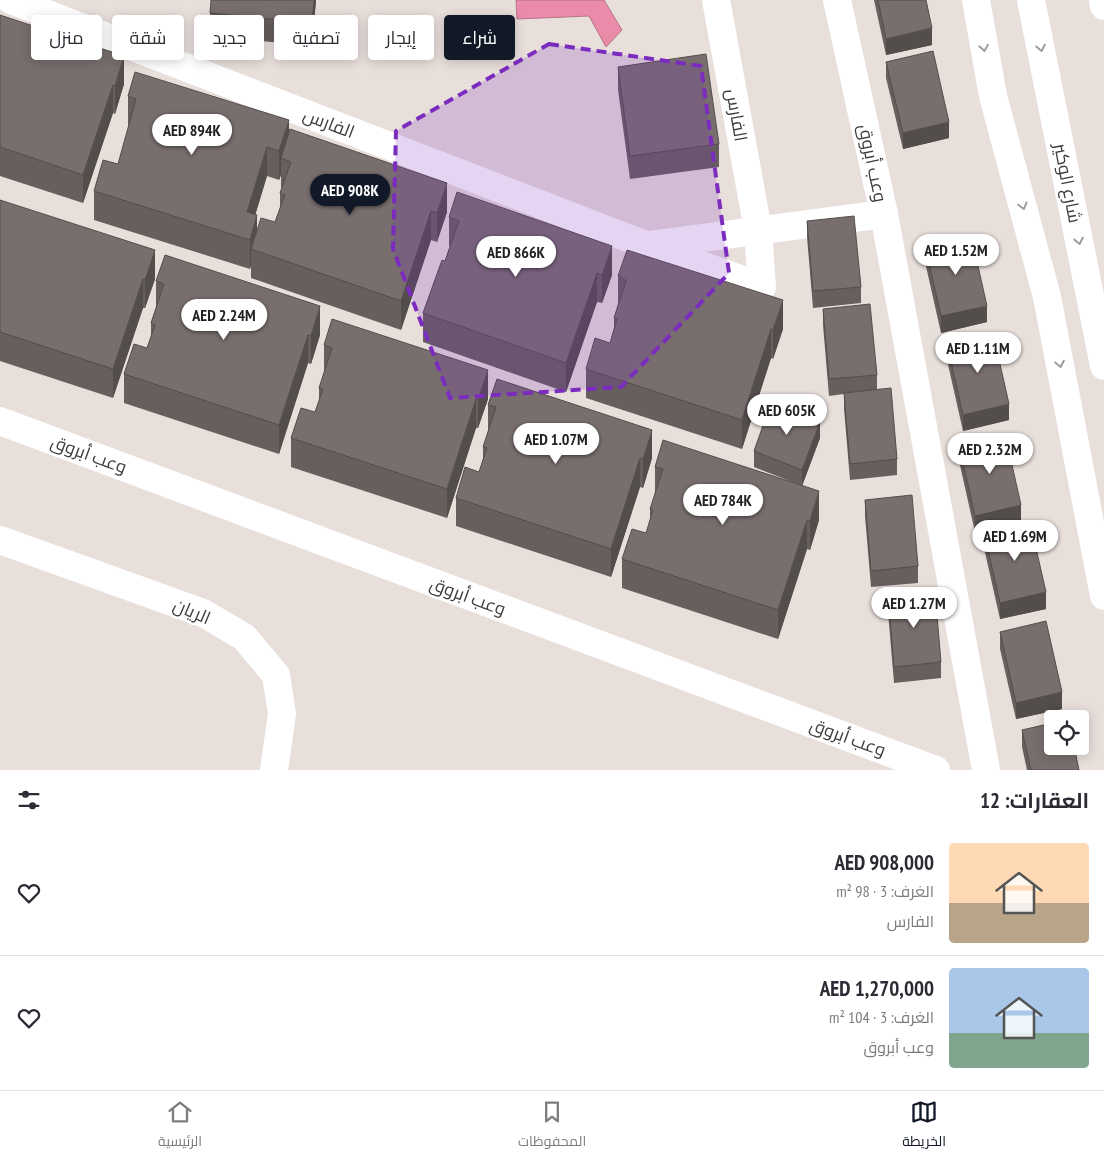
<!DOCTYPE html>
<html lang="ar">
<meta charset="utf-8">
<style>
body{margin:0;font-family:"PT Sans Narrow",Cairo,sans-serif;background:#f7f7f7;color:#2b2b33;direction:rtl;height:100vh;display:flex;flex-direction:column;font-size:19px;white-space:nowrap}
*{box-sizing:border-box;margin:0}
p{font-size:16px;color:#7c7c81}
.icon{flex:none;width:28px;height:28px;fill:none;stroke:currentColor;stroke-width:2;stroke-linecap:round;stroke-linejoin:round}
.map{position:relative;height:770px;overflow:hidden;direction:ltr}
.details{display:flex;flex-direction:column;background:#fff;flex:1}
.details>*{flex:none}
.top-card{position:absolute;left:15px;top:15px;width:500px;height:45px;direction:rtl;display:flex;gap:10px}
.buttons{position:absolute;left:1044px;top:710px;display:grid;gap:10px}
.buttons a{display:grid;place-items:center;width:45px;height:45px;border-radius:5px;background:#fff;box-shadow:0 2px 12px #0003;font-size:25px}
.price{position:absolute;translate:-50% -42px;padding:0 11px;border-radius:18px;background:#fff;color:#222;font-size:16px;line-height:32px;filter:drop-shadow(0 1px 2px #0008)}
.price::after{content:'';position:absolute;left:50%;top:30px;width:15px;height:11px;margin-left:-8px;background:inherit;clip-path:polygon(0 0,100% 0,50% 100%)}
.price.selected{background:#111827;color:#fff}
ul{padding:0;list-style:none}
li{display:flex;align-items:center;gap:15px;height:125px;padding:0 15px}
li+li{border-top:1px solid #e1e1e2}
li span{display:grid;place-items:center;flex:none;width:140px;height:100px;border-radius:5px;color:#555}
li>.icon{margin-inline-start:auto}
span .icon{width:60px;height:60px;fill:#fffc;stroke-width:1}
li b{font-size:21px}
h2{display:flex;justify-content:space-between;align-items:center;height:60px;padding:0 15px;font-size:21px}
.pill{padding:0 18px;border-radius:5px;background:#fff;box-shadow:0 2px 12px #0003;font-size:18px;line-height:45px}
.pill.selected{background:#111827;color:#fff}
.menu{display:flex;justify-content:space-around;align-items:center;height:70px;border-top:1px solid #e1e1e2;background:#fff;font-size:14px;color:#7c7c81}
.menu a{display:grid;justify-items:center;gap:2px}
.menu .selected{color:#111827}
.map>svg:first-child{display:block}
</style>
<div class="map">
<svg width="1104" height="770" viewBox="0 0 1104 770">
<rect width="100%" height="100%" fill="#e8dfdb"/>
<polygon fill="#e98ba9" stroke="#b67388" points="516,0 604,0 622,30 606,47 589,16 517,19"/>
<g fill="none" stroke-linecap="round" stroke-linejoin="round">
<g stroke="#fff" stroke-width="28">
<polyline points="11,0 646,245 762,287 758,230 716,0"/>
<polyline points="837,0 884,214 986,770"/>
<polyline points="976,0 993,96 1047,297 1104,596"/>
<polyline points="650,245 884,214"/>
<polyline points="0,421 936,770"/>
<polyline points="0,540 203,613 244,637 276,675 282,714 274,770"/>
</g>
<g stroke="#fff" stroke-width="28">
<polyline points="1031,0 1104,366"/>
<polyline points="1103,0 1104,6"/>
</g>
</g>
<g fill="#665f5e" fill-rule="evenodd">
<polygon points="316,0 312,46 210,36 210,13"/>
<polygon points="874,0 926,0 932,45 886,55"/>
<polygon points="0,15 124,84 115,114 113,113 83,203 0,176"/>
<polygon points="886,62 949,138 903,149 886,78"/>
<polygon points="618,67 719,144 719,167 630,179 618,90"/>
<path d="M128,96L289,134L447,212L437,242L431,240L401,330L251,278V265L250,269L94,220V191L118,164L129,125H128ZM281,175V187H282L280,193V207L275,222L257,230L255,215L267,176L279,180Z"/>
<polygon points="0,200 155,279 145,308 143,308 113,398 0,361"/>
<polygon points="449,217 612,275 602,303 597,302 566,392 423,342 423,313 445,261 450,246 449,246"/>
<polygon points="807,221 861,287 861,303 813,308 807,237"/>
<polygon points="925,246 987,322 941,333 925,262"/>
<polygon points="618,276 783,329 773,359 771,358 742,449 586,398 586,369 610,343 614,330 614,318 618,304"/>
<polygon points="156,281 320,335 311,364 308,363 279,454 124,403 124,374 147,348 151,337 151,323 156,308"/>
<polygon points="823,309 877,375 877,390 897,459 897,475 850,480 844,409 844,394 829,396 823,325"/>
<polygon points="947,344 1009,420 963,431 947,360"/>
<polygon points="324,345 488,399 478,428 476,428 447,518 291,467 291,438 315,412 319,401 319,388 324,372"/>
<polygon points="497,379 652,458 643,488 640,487 611,577 456,526 456,498 479,472 483,459 483,447 488,433 488,405"/>
<polygon points="820,438 802,486 819,520 810,550 807,549 778,639 622,588 622,559 646,533 650,521 650,509 655,493 655,467 800,485 754,467 754,451"/>
<polygon points="959,445 1021,521 975,532 959,461"/>
<polygon points="865,500 918,566 918,583 871,587 865,516"/>
<polygon points="984,532 1046,609 1000,619 984,548"/>
<polygon points="888,596 941,662 941,678 894,683 888,612"/>
<polygon points="1000,632 1062,709 1016,719 1000,649"/>
<polygon points="1022,730 1079,770 1027,770 1022,747"/>
</g>
<g fill="#534d4c">
<polygon points="314,0 316,0 312,46 312,23"/>
<polygon points="932,28 932,45 886,55 886,39"/>
<polygon points="124,56 124,84 115,114 115,86"/>
<polygon points="113,85 113,113 83,203 83,175"/>
<polygon points="289,120 289,148 281,158 281,175 279,180 279,151"/>
<polygon points="949,122 949,138 903,149 903,133"/>
<polygon points="267,147 267,176 248,239 247,212"/>
<polygon points="447,183 447,212 437,242 437,213"/>
<polygon points="431,211 431,240 401,330 401,301"/>
<polygon points="257,215 257,244 251,249 251,265 250,269 250,240"/>
<polygon points="612,246 612,275 602,303 602,275"/>
<polygon points="155,250 155,279 145,308 145,280"/>
<polygon points="597,273 597,302 566,392 566,363"/>
<polygon points="143,279 143,308 113,398 113,369"/>
<polygon points="783,300 783,329 773,359 773,330"/>
<polygon points="320,306 320,335 311,364 311,336"/>
<polygon points="987,306 987,322 941,333 941,316"/>
<polygon points="771,329 771,358 742,449 742,420"/>
<polygon points="308,335 308,363 279,454 279,425"/>
<polygon points="488,370 488,399 478,428 478,400"/>
<polygon points="476,399 476,428 447,518 447,489"/>
<polygon points="1009,404 1009,420 963,431 963,415"/>
<polygon points="820,422 820,438 802,486 802,470"/>
<polygon points="652,430 652,458 643,488 643,459"/>
<polygon points="640,458 640,487 611,577 611,549"/>
<polygon points="819,491 819,520 810,550 810,521"/>
<polygon points="1021,505 1021,521 975,532 975,516"/>
<polygon points="807,520 807,549 778,639 778,610"/>
<polygon points="1046,592 1046,609 1000,619 1000,603"/>
<polygon points="1062,692 1062,709 1016,719 1016,703"/>
</g>
<g fill="#776e6d" stroke="#534d4c">
<polygon points="211,0 314,0 312,23 210,13"/>
<polygon points="878,0 926,0 932,28 886,39"/>
<polygon points="0,15 124,56 115,86 113,85 83,175 0,147"/>
<polygon points="933,51 949,122 903,133 886,62"/>
<polygon points="706,54 719,144 630,156 618,67"/>
<polygon points="135,72 289,120 279,151 267,147 247,212 257,215 250,240 94,191 103,160 118,164 136,99 128,96"/>
<polygon points="290,129 447,183 437,213 431,211 401,301 251,249 261,218 275,222 285,195 280,193 291,162 281,158"/>
<polygon points="457,192 612,246 602,275 597,273 566,363 423,313 442,260 445,261 459,221 449,217"/>
<polygon points="0,200 155,250 145,280 143,279 113,369 0,332"/>
<polygon points="854,216 861,287 813,291 807,221"/>
<polygon points="971,235 987,306 941,316 925,246"/>
<polygon points="627,250 783,300 773,330 771,329 742,420 586,369 595,338 610,343 617,319 614,318 627,278 618,276"/>
<polygon points="165,255 320,306 311,336 308,335 279,425 124,374 134,344 147,348 155,325 151,323 164,284 156,281"/>
<polygon points="870,304 877,375 829,379 823,309"/>
<polygon points="332,319 488,370 478,400 476,399 447,489 291,438 301,408 315,412 323,389 319,388 332,348 324,345"/>
<polygon points="993,333 1009,404 963,415 947,344"/>
<polygon points="497,379 652,430 643,459 640,458 611,549 456,498 465,467 479,472 487,448 483,447 496,407 488,405"/>
<polygon points="891,388 897,459 850,464 844,393"/>
<polygon points="771,403 820,422 802,470 754,451"/>
<polygon points="1005,434 1021,505 975,516 959,445"/>
<polygon points="663,440 819,491 810,521 807,520 778,610 622,559 632,529 646,533 653,510 650,509 663,469 655,467"/>
<polygon points="912,495 918,566 871,571 865,500"/>
<polygon points="1030,522 1046,592 1000,603 984,532"/>
<polygon points="935,592 941,662 894,667 888,596"/>
<polygon points="1046,621 1062,692 1016,703 1000,632"/>
<polygon points="1052,723 1052,746 1074,746 1079,770 1031,770 1022,730"/>
</g>
<defs><path id="oneway-chevron" d="M-2-3.5L2.5 0L-2 3.5" fill="none" stroke-width="1.6" stroke-linecap="round" stroke-linejoin="round" transform="scale(1.25)"/></defs>
<g stroke="#9f9e9c">
<use href="#oneway-chevron" transform="translate(984 48) rotate(80)"/>
<use href="#oneway-chevron" transform="translate(1041 48) rotate(79)"/>
<use href="#oneway-chevron" transform="translate(1023 206) rotate(75)"/>
<use href="#oneway-chevron" transform="translate(1079 241) rotate(79)"/>
<use href="#oneway-chevron" transform="translate(1060 364) rotate(79)"/>
</g>
<path fill="#7b2cbf" fill-opacity="0.2" stroke="#7b2cbf" stroke-width="4" stroke-dasharray="10 6" stroke-linejoin="round" d="M549,44L701,66L729,273L621,387L450,398L393,249L396,131Z"/>
<g text-anchor="middle" dominant-baseline="central" stroke-width="5" stroke-linejoin="round" paint-order="stroke">
<g font-size="18" fill="#3f3c3a" stroke="#fff">
<text transform="translate(737 115) rotate(80)">الفارس</text>
<text transform="translate(329 123) rotate(21)">الفارس</text>
<text transform="translate(873 163) rotate(78)">وعب أبروق</text>
<text transform="translate(1068 183) rotate(79)">شارع الوكير</text>
<text transform="translate(89 454) rotate(20)">وعب أبروق</text>
<text transform="translate(468 596) rotate(20)">وعب أبروق</text>
<text transform="translate(192 611) rotate(23)">الريان</text>
<text transform="translate(848 737) rotate(20)">وعب أبروق</text>
</g>
</g>
</svg>
<div class="buttons">
<a><svg class="icon" aria-label="locate" viewBox="0 0 24 24"><circle cx="12" cy="12" r="6"/><path d="M12 2v4M12 18v4M2 12h4M18 12h4"/></svg></a>
</div>
<b class="price" style="left:192px;top:156px">AED 894K</b>
<b class="price selected" style="left:350px;top:216px">AED 908K</b>
<b class="price" style="left:956px;top:276px">AED 1.52M</b>
<b class="price" style="left:516px;top:278px">AED 866K</b>
<b class="price" style="left:224px;top:341px">AED 2.24M</b>
<b class="price" style="left:978px;top:374px">AED 1.11M</b>
<b class="price" style="left:787px;top:436px">AED 605K</b>
<b class="price" style="left:556px;top:465px">AED 1.07M</b>
<b class="price" style="left:990px;top:475px">AED 2.32M</b>
<b class="price" style="left:723px;top:526px">AED 784K</b>
<b class="price" style="left:1015px;top:562px">AED 1.69M</b>
<b class="price" style="left:914px;top:629px">AED 1.27M</b>
<div class="top-card">
<a class="pill selected">شراء</a>
<a class="pill">إيجار</a>
<a class="pill">تصفية</a>
<a class="pill">جديد</a>
<a class="pill">شقة</a>
<a class="pill">منزل</a>
</div>
</div>
<section class="details">
<h2>العقارات: 12<svg class="icon" aria-label="filters" viewBox="0 0 24 24"><path d="M4 7h16M4 17h16"/><circle cx="9" cy="7" r="2"/><circle cx="15" cy="17" r="2"/></svg></h2>
<ul>
<li><span style="background:linear-gradient(#ffd9b3 60%,#b9a48a 0)"><svg class="icon" aria-label="home" viewBox="0 0 24 24"><path d="M3 11l9-7 9 7M6 9v11h12V9"/></svg></span><div><b>AED 908,000</b><p>الغرف: 3 · 98 m²</p><p>الفارس</p></div><svg class="icon" aria-label="heart" viewBox="0 0 24 24"><path d="M12 20l-8-8c-3-5 5-10 8-4 3-6 11-1 8 4z"/></svg></li>
<li><span style="background:linear-gradient(#a9c7e8 65%,#7fa58c 0)"><svg class="icon" aria-label="home" viewBox="0 0 24 24"><path d="M3 11l9-7 9 7M6 9v11h12V9"/></svg></span><div><b>AED 1,270,000</b><p>الغرف: 3 · 104 m²</p><p>وعب أبروق</p></div><svg class="icon" aria-label="heart" viewBox="0 0 24 24"><path d="M12 20l-8-8c-3-5 5-10 8-4 3-6 11-1 8 4z"/></svg></li>
</ul>
</section>
<nav class="menu">
<a class="selected"><svg class="icon" aria-label="map" viewBox="0 0 24 24"><path d="M3 6l6-2 6 2 6-2v14l-6 2-6-2-6 2zM9 4v14M15 6v14"/></svg>الخريطة</a>
<a><svg class="icon" aria-label="saved" viewBox="0 0 24 24"><path d="M7 4h10v16l-5-4-5 4z"/></svg>المحفوظات</a>
<a><svg class="icon" aria-label="home" viewBox="0 0 24 24"><path d="M3 11l9-7 9 7M6 9v11h12V9"/></svg>الرئيسية</a>
</nav>
